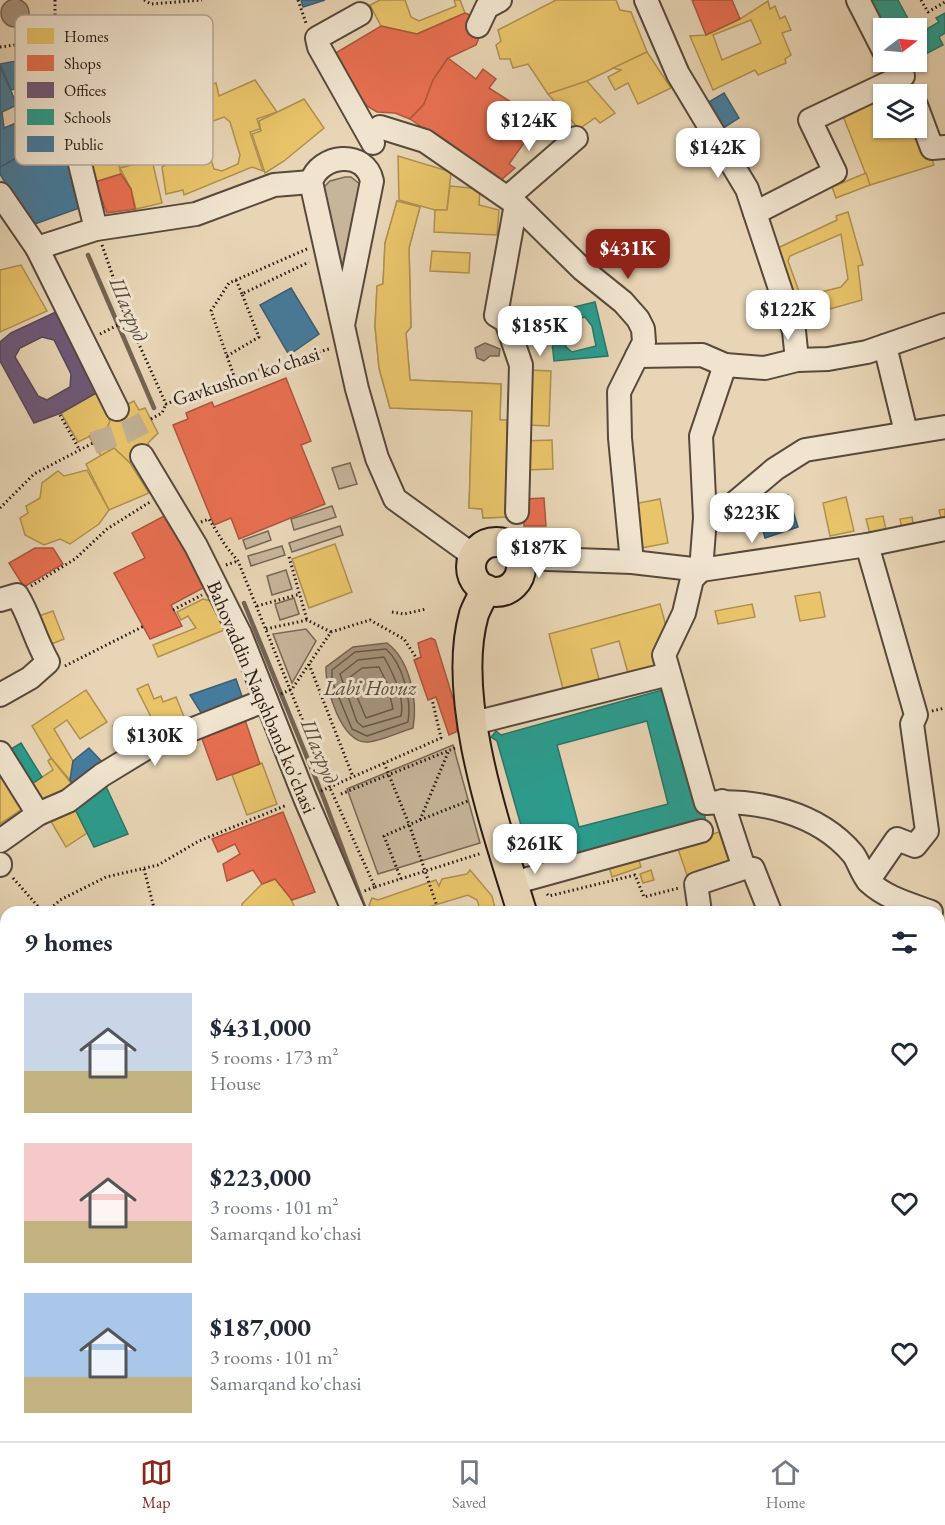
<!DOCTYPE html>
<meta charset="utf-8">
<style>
body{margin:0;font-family:"EB Garamond",serif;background:#f2f2f3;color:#1f2937;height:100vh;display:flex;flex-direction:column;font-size:22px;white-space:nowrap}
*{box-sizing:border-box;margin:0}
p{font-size:20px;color:#747a83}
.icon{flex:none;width:33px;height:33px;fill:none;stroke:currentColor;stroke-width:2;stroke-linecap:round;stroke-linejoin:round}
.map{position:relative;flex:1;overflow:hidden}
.details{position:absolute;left:0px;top:906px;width:945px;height:536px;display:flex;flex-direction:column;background:#fff;border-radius:18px 18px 0 0;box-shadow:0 2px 4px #0004}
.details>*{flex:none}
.needle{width:39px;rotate:74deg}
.controls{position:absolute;left:873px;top:18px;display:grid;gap:12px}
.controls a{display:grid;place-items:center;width:54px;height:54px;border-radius:0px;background:#fff;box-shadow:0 2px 4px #0004;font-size:30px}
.price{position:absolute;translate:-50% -51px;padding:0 14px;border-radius:12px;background:#fff;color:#222;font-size:20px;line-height:39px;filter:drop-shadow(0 2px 3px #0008)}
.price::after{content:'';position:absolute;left:50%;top:36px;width:18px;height:14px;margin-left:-9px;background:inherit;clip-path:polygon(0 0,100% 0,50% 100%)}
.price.selected{background:#8f2418;color:#fff}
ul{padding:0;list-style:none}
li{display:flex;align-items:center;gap:18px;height:150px;padding:0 24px}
li span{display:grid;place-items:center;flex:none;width:168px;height:120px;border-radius:0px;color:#555}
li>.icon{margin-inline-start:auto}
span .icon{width:72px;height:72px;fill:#fffc;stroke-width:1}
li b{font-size:26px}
h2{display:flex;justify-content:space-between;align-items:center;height:72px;padding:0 24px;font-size:26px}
.tabs{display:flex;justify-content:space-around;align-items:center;height:84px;border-top:2px solid #e0e1e3;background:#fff;font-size:16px;color:#747a83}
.tabs a{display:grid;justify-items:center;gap:3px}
.tabs .selected{color:#8f2418}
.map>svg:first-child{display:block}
</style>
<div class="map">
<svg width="945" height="1441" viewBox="0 0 945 1441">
<rect width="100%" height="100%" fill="#e8d5b5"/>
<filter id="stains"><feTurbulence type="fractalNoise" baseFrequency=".00333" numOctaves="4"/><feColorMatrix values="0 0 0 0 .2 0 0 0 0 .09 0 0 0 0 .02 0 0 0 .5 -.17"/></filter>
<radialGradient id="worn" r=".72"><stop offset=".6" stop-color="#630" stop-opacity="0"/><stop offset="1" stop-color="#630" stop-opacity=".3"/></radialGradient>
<g fill="#c7b59a" stroke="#776857" stroke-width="1.5">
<polygon points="345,177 351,177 361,185 340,283 323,188 330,181"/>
<polygon points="350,463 357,484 339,489 332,468"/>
<polygon points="332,506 336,517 294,530 291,519"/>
<polygon points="340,526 343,535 292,552 289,543"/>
<polygon points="268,531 271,540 246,549 243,540"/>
<polygon points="282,546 285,555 251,566 248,556"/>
<polygon points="286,570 292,589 272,595 267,576"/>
<polygon points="294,598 299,614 280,620 275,604"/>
<polygon points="306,629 316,641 292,683 273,634"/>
<polygon points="453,745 480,843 378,874 347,789"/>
</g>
<g fill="#a6957e" stroke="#736454" stroke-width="1.5">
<circle cx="15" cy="13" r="14"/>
<polygon points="485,343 500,349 499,356 490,356 484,361 477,358 475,348"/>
<path d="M387,643C410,660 418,701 413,728C399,732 382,741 368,742C341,744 325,687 326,667L353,647Z"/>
</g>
<g fill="#e9c46a" stroke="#af9150" stroke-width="1.5" fill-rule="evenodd">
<polygon points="380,0 405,0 411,17 419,21 456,6 454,0 460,0 465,13 417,34 381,26 370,5"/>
<polygon points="556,0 616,0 620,10 631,12 647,52 587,81 548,94 528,64 513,68 510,59 500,59 496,45 501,41 498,30"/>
<path d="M768,1L770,9L775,6L780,19L785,16L791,30L782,33L791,55L785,59L786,63L758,75L755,70L713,90L690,36L706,35L740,19ZM751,20L761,43L722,60L713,35Z"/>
<polygon points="647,52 671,88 638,104 628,83 615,90 608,77 621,70 613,68"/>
<polygon points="97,75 121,174 95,182 71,81"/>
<path d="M255,80L277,112L257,119L260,129L250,132L263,171L252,167L184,195L183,190L166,194L162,167L171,162L167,137H155L153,128L132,132L127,111L216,83L219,96ZM224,117L230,122L240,155L238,164L222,171L214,169L203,133L205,124Z"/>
<polygon points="587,81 615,113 600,123 595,118 579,129 548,94"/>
<polygon points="122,94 141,163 120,168 105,98"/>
<polygon points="884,97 884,128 911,128 914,135 922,132 934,165 870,185 843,116"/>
<polygon points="304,99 324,128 284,161 265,173 252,134 261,131 259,121"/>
<polygon points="398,156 451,172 447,210 435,210 399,200"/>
<polygon points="152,160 162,203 136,209 131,189 120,168"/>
<polygon points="866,173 870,185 836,198 832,187"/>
<polygon points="450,186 480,189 479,205 499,210 497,235 434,232 435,210 447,210"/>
<polygon points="397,201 420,207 409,248 411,327 406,333 410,380 501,384 500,420 507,420 507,517 483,518 482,509 469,508 472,411 390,408 379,368 375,326 377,286 383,284 385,243"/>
<polygon points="397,201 420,207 409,248 411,327 406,333 410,380 501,384 500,420 507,420 507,517 483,518 482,509 469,508 472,411 390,408 379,368 375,326 377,286 383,284 385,243"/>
<path d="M848,212L863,265L858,266L862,300L787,321L765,254L837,220L836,216ZM841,234L848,279L841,287L805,296L800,294L788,261L790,256Z"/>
<polygon points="432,251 470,253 469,273 430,271"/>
<polygon points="21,265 47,311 0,332 0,270"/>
<polygon points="530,370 551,371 549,426 528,425"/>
<polygon points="98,392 110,421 107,428 78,442 61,413"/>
<polygon points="134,401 139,410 145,408 158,433 148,443 153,455 142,456 130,463 114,448 101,456 89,436 107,428 110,421 107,414"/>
<polygon points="552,440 553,469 526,470 524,441"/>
<polygon points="114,448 130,463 149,493 109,510 86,464"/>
<polygon points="87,470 109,510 99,524 70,544 60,539 44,545 25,535 20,518 28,513 26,506 40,498 42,483 58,471 64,476"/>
<polygon points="846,497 854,531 830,536 823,503"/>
<polygon points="660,499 668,543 636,549 628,505"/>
<polygon points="945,509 945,521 942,522 939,510"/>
<polygon points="883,516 886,530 870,534 866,519"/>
<polygon points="912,517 914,527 902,529 900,519"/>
<polygon points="335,544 352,592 309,608 292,559"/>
<polygon points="820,592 825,617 800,621 795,596"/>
<polygon points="203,599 211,601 224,630 158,657 153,645 196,628 188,616 181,620 177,612"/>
<polygon points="660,604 670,641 656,645 661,664 628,673 619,641 591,649 599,679 563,689 549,634"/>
<polygon points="752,604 755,617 718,624 715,611"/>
<polygon points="53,611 64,639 44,647 33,618"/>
<polygon points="148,684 154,699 161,696 163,702 176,697 187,724 128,750 113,726 127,717 135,729 152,719 137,689"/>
<polygon points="86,690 107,722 80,739 67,720 54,729 73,761 70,780 51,758 32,726"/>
<polygon points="51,758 74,787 44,805 30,785 53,770 48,761"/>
<polygon points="262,763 277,804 247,815 232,775"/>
<polygon points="0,771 25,807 0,824"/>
<polygon points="73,805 87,833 66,847 49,818"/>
<polygon points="719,832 729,861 687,875 677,846"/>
<polygon points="637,854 641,867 612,877 608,863"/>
<polygon points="470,870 492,896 496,912 481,912 477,900 468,895 412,912 370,912 368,908 372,898 378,900 436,880 439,886 442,879 467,874"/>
<polygon points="651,870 654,880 643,883 640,874"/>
<polygon points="275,879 287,891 297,912 243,912 242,904 262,884"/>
<polygon points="939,1018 945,1038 945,1058 939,1059"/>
<polygon points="394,1436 476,1436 476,1440 394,1441"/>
<polygon points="568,1436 604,1436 605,1441 569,1441"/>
</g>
<g fill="#e76f51" stroke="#ad563f" stroke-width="1.5">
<polygon points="692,0 732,0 740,19 706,35"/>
<polygon points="465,13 473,16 481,33 476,45 448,58 433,80 424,104 410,119 395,113 377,112 367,106 347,79 334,54 381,26 417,34"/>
<polygon points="448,58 476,79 483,69 496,79 489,88 511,102 508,107 525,118 523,121 534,129 509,164 515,168 500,181 410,119 424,104 433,80"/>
<polygon points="121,174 131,189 135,209 107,213 95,182"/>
<polygon points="286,378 311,441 301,445 325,504 239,539 231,518 214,525 173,425 188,419 186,413 212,402 214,407"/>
<polygon points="544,498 546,526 524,526 524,499"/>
<polygon points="166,515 205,587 171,605 182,626 150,639 114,573 145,558 132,533"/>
<polygon points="35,548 53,548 63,564 24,587 9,563"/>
<polygon points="431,638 435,640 460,721 456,732 449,735 436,697 428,700 414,660 421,657 418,643"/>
<polygon points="245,720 260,764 217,780 201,736"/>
<polygon points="283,812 315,892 292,900 275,879 262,884 253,870 227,881 223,864 240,854 235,844 218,852 212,839"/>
</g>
<path fill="#6d597a" stroke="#58465b" stroke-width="1.5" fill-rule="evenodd" d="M58,311L98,392L61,413L34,423L0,361V342L11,333ZM42,337L54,340L71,374L70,387L47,400L38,396L15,357L20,348Z"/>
<g fill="#2a9d8f" stroke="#29766a" stroke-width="1.5" fill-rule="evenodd">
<polygon points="870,0 898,0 913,28 887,28 884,23 877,22"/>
<polygon points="945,13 945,33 939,37 943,45 916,59 916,30 922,32 939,22 936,18"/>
<path d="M595,302L608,356L554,361L549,313ZM585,317L592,326L596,346L572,352L566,347L563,328L566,322Z"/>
<path d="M673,687L706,822L528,871L532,864L497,741L491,737L496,731L501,735ZM647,721L668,804L579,827L557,745Z"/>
<polygon points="21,743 42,777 30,785 11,749"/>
<polygon points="104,782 128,834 94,847 73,805"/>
<polygon points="0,1408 2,1417 6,1416 6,1436 29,1436 0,1441"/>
</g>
<g fill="#457b9d" stroke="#3c5e74" stroke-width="1.5">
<polygon points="301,0 325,0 303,7"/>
<polygon points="49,55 67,131 37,146 29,126 51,117 43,83 11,90 0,64"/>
<polygon points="0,66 17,105 2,112 4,128 26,119 37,146 0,167"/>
<polygon points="724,93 739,118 717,132 702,106"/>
<polygon points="67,131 82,207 35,224 28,221 0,174 0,167"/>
<polygon points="291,288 319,334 289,355 260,305"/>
<polygon points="788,495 798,527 765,538 756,505"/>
<polygon points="236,679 244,702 205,719 190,695"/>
<polygon points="89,748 104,764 74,787 70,780 73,761"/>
</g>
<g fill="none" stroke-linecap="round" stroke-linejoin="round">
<g stroke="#665849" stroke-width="1.5">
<path d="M386,649C403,664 412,701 408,722L367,736L352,729L332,681V670L355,652Z"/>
<path d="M384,657C393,673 405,698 401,716L363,727L357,722L340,674L358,660Z"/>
<polygon points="379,667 387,683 393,709 366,718 349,678 362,668"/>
</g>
<g stroke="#736454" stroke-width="4.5">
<polyline points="88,255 154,408"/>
<polyline points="244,603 324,799 366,912"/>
</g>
<polyline stroke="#c1b095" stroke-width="22" stroke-dasharray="22 11" stroke-linecap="butt" points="93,443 126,432 151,419"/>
<defs>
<g id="minor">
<polyline points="646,0 678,74 747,189 794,331 797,360"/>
<polyline points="858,0 884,51"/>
<polyline points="360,14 317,38 319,47 373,143"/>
<polyline points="478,26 487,7 500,0"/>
<polyline points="55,40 61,87 96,229"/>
<polyline points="916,105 932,148 945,147"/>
<polyline points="380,127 425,141 516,204 582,269 623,302 638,319 643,329 644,342 619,392 620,438 632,562"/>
<polyline points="0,194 37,248 117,409"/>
<polyline points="508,197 576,138"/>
<polyline points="516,204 496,315 506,321 521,365 517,512"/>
<polyline points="755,213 835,172 810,120 903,76"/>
<polyline points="37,248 96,229 196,214 274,185 311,182"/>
<path d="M343,325L372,181C365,149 320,154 311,182L357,389L377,458L395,499L474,556"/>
<polyline points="885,346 906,432"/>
<polyline points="637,356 702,355 725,365 765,368 797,360 828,359 867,352 945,325"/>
<path d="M725,365L701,436L705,518L701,570L692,579L684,613L664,655L706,803C757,799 818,812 853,854C859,862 862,875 869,882C886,898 910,904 931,912"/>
<polyline points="142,456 196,546 240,634 305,798 354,912"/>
<polyline points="705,518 730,507 775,469 805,450 945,427"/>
<polyline points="867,545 916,715 912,724 927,831 915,846 897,839 868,881"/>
<polyline points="520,558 632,562 701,570 867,545 945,529"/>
<path d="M0,600L17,595C30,616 35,640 48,662L30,678L0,695"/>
<polyline points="486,720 669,674"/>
<polyline points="0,753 38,814"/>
<polyline points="0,841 38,814 68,801 102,775 148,747 266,700"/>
<polyline points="0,864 0,865"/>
<polyline points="744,868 753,869 770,912"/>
<polyline points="513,883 701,831"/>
<polyline points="700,912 696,884 744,868 722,801"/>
<polyline points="0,995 6,996"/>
<polyline points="0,1052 6,1052"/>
<polyline points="939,1167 945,1166"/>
<polyline points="939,1355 945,1353"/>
<polyline points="239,1436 247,1436"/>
<polyline points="332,1436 333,1441"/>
<polyline points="387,1436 387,1441"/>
<polyline points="728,1436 730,1441"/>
<polyline points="910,1436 910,1441"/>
<polyline points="155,1441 213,1436"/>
</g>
<g id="major">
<circle cx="496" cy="567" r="25"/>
<path d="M486,589C482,597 477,606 474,614C450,698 497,830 522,912"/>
<polyline points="621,1436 622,1441"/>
</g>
</defs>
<use href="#minor" stroke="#57493c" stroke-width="26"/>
<use href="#major" stroke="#271a14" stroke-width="32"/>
<g stroke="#271a14" stroke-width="3" stroke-dasharray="1.5 3" stroke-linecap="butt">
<polyline points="55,0 55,22"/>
<polyline points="144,0 151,4 202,0"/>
<polyline points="298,0 306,23"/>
<polyline points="921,0 928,12 945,2"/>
<polyline points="0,47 37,42"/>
<polyline points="102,245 128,320 166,404 255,371 329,349"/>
<polyline points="236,280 242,294"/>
<polyline points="100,334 128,320"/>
<polyline points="227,356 259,337 242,294 309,262"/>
<polyline points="235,379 211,311 229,283 307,249"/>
<polyline points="60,415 79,449"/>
<polyline points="151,419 162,413 166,404"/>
<polyline points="0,508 34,474 93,443"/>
<polyline points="201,522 209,519 225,545 238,561 330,788 375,887 364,891"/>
<polyline points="289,557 307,620"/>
<polyline points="226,565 238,561"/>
<polyline points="31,586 75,559 107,529 150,502"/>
<polyline points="257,606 300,594"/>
<polyline points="173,610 202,595"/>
<polyline points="392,612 404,614 426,609"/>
<polyline points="266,629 307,620 331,632"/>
<polyline points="309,664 353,777"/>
<polyline points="65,666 144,626"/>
<polyline points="281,694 292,689 331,632 370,620 404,639 417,659"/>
<polyline points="932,711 945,708"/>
<polyline points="384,763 409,824 439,912"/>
<polyline points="321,791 441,738 432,699"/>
<polyline points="341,794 455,748"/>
<polyline points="420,820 468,801"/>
<polyline points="144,869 155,912"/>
<polyline points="13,878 43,912"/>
<polyline points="401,879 384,836 420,820 449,750"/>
<polyline points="375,887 482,853"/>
<polyline points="547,894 549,896 635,875 644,897 679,888"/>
<polyline points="47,912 60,900 106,877 158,865 199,841 287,805"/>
<polyline points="0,1207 6,1204"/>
<polyline points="654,1436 654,1441"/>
<polyline points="663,1436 664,1441"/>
</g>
<use href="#minor" stroke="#f0e4cf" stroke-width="22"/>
<use href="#major" stroke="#e8d5b5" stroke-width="28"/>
</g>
<g text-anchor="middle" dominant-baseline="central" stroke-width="6" stroke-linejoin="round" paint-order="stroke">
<g font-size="20" fill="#271a14" stroke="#f0e4cf">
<text transform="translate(246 376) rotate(-18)">Gavkushon ko'chasi</text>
<text transform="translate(262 697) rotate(67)">Bahovaddin Naqshband ko'chasi</text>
</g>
<g font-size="21" font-style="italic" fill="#5a4b3e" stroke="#f0e4cf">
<text transform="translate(129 309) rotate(67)">Шахруд</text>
<text x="370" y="687">Labi Hovuz</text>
<text transform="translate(320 751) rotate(68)">Шахруд</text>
</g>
</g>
<rect x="15" y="15" width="198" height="150" rx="9" fill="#f0e4cf" stroke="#b4a797" stroke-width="1.5"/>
<rect x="27" y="28" width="27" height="16" fill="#e9c46a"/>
<rect x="27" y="55" width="27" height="16" fill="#e76f51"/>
<rect x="27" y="82" width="27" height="16" fill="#6d597a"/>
<rect x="27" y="109" width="27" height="16" fill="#2a9d8f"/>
<rect x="27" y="136" width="27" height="16" fill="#457b9d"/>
<g font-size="16" fill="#271a14">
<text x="64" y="42">Homes</text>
<text x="64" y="69">Shops</text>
<text x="64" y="96">Offices</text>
<text x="64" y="123">Schools</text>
<text x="64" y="150">Public</text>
</g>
<rect width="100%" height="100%" filter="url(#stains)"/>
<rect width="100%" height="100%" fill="url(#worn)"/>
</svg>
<div class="controls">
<a><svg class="needle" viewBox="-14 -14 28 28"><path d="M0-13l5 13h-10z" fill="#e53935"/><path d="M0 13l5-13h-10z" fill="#747a83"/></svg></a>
<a><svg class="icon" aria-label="layers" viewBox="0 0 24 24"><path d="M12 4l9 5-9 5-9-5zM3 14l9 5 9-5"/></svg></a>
</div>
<b class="price" style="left:529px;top:152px">$124K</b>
<b class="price" style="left:718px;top:179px">$142K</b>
<b class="price selected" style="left:628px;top:280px">$431K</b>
<b class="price" style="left:788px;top:341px">$122K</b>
<b class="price" style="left:540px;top:357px">$185K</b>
<b class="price" style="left:752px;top:544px">$223K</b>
<b class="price" style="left:539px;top:579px">$187K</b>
<b class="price" style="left:155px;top:767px">$130K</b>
<b class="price" style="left:535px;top:875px">$261K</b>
<section class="details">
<h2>9 homes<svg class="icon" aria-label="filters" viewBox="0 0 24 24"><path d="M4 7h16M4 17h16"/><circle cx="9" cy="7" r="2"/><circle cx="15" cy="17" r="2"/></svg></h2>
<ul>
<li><span style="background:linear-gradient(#c9d6e8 65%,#c2b280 0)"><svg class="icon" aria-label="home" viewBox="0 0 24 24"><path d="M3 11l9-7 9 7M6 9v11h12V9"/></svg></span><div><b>$431,000</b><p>5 rooms · 173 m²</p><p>House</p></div><svg class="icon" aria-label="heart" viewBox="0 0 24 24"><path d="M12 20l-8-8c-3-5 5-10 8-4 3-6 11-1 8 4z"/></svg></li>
<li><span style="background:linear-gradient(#f6c9c9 65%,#c2b280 0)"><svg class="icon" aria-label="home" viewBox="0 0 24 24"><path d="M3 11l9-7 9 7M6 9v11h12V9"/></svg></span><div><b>$223,000</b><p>3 rooms · 101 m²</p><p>Samarqand ko'chasi</p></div><svg class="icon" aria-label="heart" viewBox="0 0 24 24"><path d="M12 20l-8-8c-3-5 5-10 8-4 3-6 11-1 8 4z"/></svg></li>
<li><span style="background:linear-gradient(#a9c7e8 70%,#c2b280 0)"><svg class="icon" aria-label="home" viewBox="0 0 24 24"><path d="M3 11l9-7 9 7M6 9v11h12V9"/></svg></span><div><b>$187,000</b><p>3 rooms · 101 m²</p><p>Samarqand ko'chasi</p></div><svg class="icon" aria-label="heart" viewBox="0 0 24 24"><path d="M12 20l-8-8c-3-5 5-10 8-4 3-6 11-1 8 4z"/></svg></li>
</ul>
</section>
</div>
<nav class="tabs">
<a class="selected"><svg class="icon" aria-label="map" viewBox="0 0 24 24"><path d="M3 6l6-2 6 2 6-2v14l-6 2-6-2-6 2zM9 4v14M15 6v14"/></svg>Map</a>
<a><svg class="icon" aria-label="saved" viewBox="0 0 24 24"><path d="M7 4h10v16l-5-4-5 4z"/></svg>Saved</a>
<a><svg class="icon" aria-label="home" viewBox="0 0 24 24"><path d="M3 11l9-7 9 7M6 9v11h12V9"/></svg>Home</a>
</nav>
